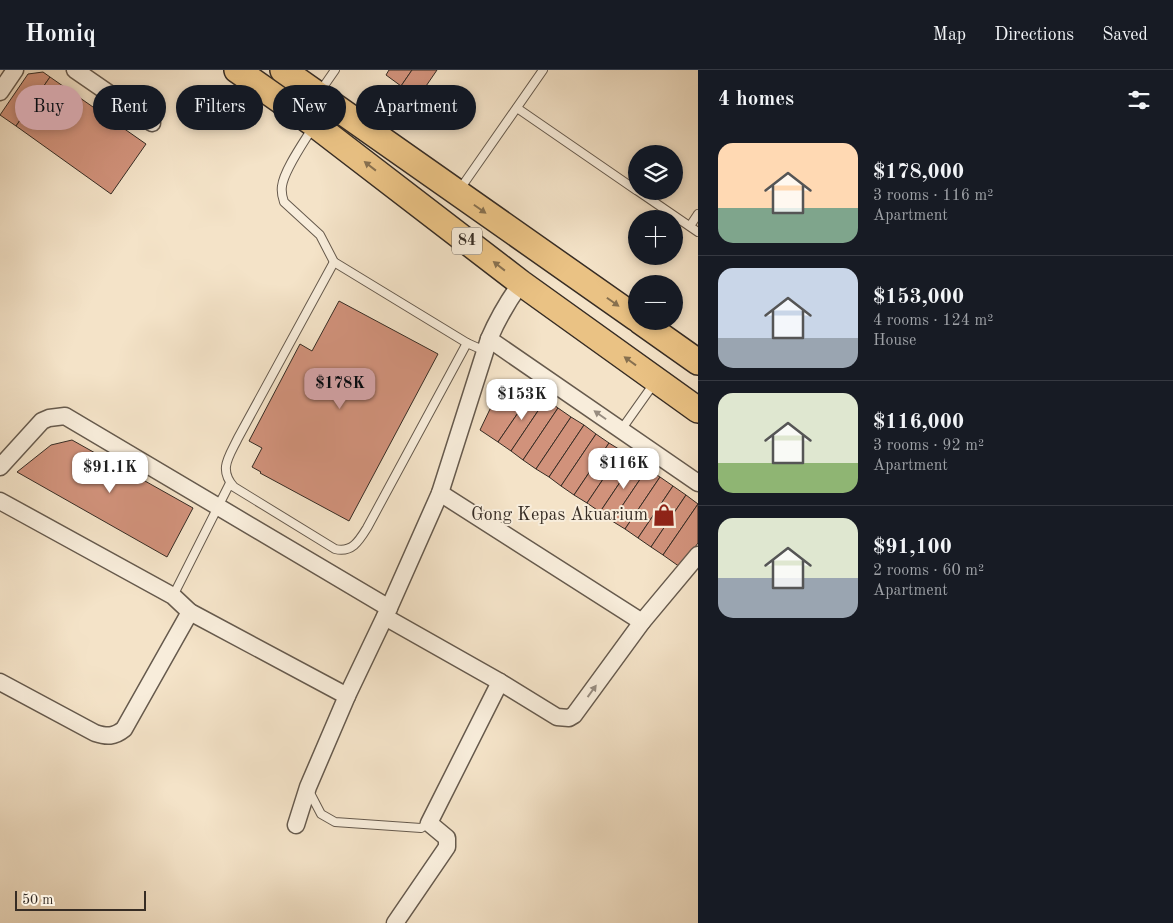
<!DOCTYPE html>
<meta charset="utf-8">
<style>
body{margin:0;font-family:"Old Standard TT",serif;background:#242831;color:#f1f3f6;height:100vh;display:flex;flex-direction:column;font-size:19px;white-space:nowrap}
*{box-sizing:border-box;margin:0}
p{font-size:16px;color:#9ea1a6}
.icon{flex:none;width:28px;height:28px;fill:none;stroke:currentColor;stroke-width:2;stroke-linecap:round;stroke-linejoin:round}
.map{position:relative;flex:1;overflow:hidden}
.drawer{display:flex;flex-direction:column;background:#171b24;width:475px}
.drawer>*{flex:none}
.hud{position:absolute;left:15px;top:15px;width:475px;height:45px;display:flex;gap:10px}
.tools{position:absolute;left:628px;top:75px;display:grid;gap:10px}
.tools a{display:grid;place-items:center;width:55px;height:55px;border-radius:50%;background:#171b24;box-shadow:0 2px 8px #0003;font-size:25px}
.scale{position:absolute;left:15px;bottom:12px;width:131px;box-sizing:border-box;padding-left:5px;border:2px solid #362c24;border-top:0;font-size:14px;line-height:18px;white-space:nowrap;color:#362c24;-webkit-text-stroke:4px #f8eddb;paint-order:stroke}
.price{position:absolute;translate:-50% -42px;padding:0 11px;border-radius:10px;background:#fff;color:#222;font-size:16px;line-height:32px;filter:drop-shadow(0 1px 2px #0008)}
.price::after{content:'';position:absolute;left:50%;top:30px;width:15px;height:11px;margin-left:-8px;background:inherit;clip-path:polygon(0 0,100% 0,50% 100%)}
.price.selected{background:#c59692;color:#111}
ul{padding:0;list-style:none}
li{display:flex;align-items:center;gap:15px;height:125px;padding:0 20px}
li+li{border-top:1px solid #363941}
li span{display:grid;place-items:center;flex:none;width:140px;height:100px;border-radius:15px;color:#555}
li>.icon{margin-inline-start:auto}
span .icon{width:60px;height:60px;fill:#fffc;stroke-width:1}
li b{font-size:21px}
h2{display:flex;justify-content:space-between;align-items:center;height:60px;padding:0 20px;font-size:21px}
.pill{padding:0 18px;border-radius:22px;background:#171b24;box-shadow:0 2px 8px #0003;font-size:18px;line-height:45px}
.pill.selected{background:#c59692;color:#111}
header{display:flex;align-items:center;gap:30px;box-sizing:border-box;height:70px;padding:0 25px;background:#171b24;border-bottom:1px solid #363941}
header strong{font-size:24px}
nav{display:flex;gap:28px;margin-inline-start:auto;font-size:18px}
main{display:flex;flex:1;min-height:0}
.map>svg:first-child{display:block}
</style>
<header>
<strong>Homiq</strong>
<nav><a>Map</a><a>Directions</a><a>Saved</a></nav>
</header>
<main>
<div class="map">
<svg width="698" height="853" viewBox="0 0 698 853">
<rect width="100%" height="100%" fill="#f4e3c8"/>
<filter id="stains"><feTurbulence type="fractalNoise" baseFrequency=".004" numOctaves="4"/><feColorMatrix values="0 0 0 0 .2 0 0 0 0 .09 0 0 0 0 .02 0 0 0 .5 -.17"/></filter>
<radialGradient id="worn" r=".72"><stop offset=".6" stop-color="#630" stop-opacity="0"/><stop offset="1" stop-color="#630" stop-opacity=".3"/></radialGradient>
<g fill="#d1927b" stroke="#362c24">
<polygon points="389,0 412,0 401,16 386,5"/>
<polygon points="412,0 437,0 424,19 411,22 401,16"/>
<polygon points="43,2 50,7 16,56 0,45 28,4"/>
<polygon points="50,7 146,74 111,124 16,56"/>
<polygon points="339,231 438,284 349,451 260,403 261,402 252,397 262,378 249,371 300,274 312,281"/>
<polygon points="519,311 533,321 498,372 480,360 503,312"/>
<polygon points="533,321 546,329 511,381 498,372"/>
<polygon points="546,329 558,338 523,390 511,381"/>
<polygon points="558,338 571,347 536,399 523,390"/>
<polygon points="571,347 584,355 549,407 536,399"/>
<polygon points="584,355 596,364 561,416 549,407"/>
<polygon points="596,364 609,373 574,425 561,416"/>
<polygon points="72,370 193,438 167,487 17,402 51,375"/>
<polygon points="609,373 622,381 587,433 574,425"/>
<polygon points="622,381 635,390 600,442 587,433"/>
<polygon points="635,390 647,399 612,451 600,442"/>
<polygon points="647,399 660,407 625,459 612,451"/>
<polygon points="660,407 673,416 638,468 625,459"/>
<polygon points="673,416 686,425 651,477 638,468"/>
<polygon points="686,425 698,434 663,485 651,477"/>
<polygon points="698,434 698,473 680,497 663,485"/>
</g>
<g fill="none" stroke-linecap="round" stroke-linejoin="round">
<defs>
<g id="service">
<polyline points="319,23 335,0"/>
<polyline points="517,38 636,120"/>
<path d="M313,57C304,72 284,100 282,116C281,122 282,126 284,132L320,165L334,192L467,273L485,281"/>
<polyline points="460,119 543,0"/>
<polyline points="638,121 698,162"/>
<polyline points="690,156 698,144"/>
<path d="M334,192L238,368C229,387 218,399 234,417L335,479C352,483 359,471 367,458L467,273"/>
<polyline points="621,360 655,312"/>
<polyline points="173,526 230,413"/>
<polyline points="309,721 321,744 335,752 421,758 429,753"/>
</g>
<g id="minor">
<polyline points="75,0 152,53"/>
<polyline points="0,22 15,0"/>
<polyline points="489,269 698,413"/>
<path d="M0,397L42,351L49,348L65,346L389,538L440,423L489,269C498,248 508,231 521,213"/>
<polyline points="440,423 642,552"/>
<polyline points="0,431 173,526 190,542 347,626"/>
<polyline points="385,547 500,612 557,647 569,648 574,645 642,552 698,485"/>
<path d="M0,612L95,663C107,667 114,667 124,659L190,542"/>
<polyline points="296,755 308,717 347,626 389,538"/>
<polyline points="395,853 447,777 447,768 429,753 500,612"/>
</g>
<g id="primary">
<polyline points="237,0 314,54 521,213 698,340"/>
<polyline points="283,0 636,248"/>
<polyline points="640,251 698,292"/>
</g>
</defs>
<use href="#service" stroke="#665a4d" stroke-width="10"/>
<use href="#minor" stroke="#665a4d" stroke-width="19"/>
<use href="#primary" stroke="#362c24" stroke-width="28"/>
<use href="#service" stroke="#f8eddb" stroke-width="8"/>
<use href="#minor" stroke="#f8eddb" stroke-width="16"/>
<use href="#primary" stroke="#eac284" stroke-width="25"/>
</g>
<defs><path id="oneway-solid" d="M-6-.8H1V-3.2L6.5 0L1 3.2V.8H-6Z" transform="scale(1.25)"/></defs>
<g fill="#87704f">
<use href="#oneway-solid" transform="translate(370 96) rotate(-142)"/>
<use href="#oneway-solid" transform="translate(480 139) rotate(35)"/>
<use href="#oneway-solid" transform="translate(499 196) rotate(-142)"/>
<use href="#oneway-solid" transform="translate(613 232) rotate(35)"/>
<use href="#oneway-solid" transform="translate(630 291) rotate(-144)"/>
</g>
<g fill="#978c80">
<use href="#oneway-solid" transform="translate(600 345) rotate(-145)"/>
<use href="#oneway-solid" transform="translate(592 621) rotate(-54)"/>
</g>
<defs>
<symbol id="shop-bare" viewBox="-9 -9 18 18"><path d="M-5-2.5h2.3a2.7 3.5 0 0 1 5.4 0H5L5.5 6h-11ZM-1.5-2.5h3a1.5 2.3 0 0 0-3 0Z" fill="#8f2418" stroke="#f8eddb" stroke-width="2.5" paint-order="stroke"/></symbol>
</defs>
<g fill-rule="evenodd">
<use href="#shop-bare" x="648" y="429" width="32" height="32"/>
</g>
<g text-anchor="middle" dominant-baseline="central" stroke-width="4" stroke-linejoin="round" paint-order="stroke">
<rect fill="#f8eddb" stroke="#70665b" stroke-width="1" x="452" y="157.5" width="30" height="27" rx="4"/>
<g font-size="16" font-weight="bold" fill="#362c24">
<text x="467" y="171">84</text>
</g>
<g font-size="18" fill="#362c24" stroke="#f8eddb" text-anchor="end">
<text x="648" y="445">Gong Kepas Akuarium</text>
</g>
</g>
<rect width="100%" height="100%" filter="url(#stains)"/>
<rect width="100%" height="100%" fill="url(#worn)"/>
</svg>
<div class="tools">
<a><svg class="icon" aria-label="layers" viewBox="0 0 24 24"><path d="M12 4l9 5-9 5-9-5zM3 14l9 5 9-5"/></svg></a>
<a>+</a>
<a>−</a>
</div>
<div class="scale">50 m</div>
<b class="price selected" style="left:340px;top:340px">$178K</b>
<b class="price" style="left:522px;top:351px">$153K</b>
<b class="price" style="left:624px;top:420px">$116K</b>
<b class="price" style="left:110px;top:424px">$91.1K</b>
<div class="hud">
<a class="pill selected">Buy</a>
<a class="pill">Rent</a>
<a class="pill">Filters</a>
<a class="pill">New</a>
<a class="pill">Apartment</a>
</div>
</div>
<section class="drawer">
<h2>4 homes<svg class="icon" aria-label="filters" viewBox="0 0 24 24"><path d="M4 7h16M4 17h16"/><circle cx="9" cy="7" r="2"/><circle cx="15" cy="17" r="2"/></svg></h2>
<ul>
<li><span style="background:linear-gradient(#ffd9b3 65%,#7fa58c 0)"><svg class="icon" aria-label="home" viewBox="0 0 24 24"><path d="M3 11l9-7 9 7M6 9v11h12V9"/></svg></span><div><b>$178,000</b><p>3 rooms · 116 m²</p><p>Apartment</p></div></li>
<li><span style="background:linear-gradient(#c9d6e8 70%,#9aa5b1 0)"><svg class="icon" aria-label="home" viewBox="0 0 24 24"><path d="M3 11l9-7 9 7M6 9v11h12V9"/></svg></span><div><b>$153,000</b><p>4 rooms · 124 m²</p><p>House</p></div></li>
<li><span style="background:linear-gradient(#dfe7d0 70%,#8fb573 0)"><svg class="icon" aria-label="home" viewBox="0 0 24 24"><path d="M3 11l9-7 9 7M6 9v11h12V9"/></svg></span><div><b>$116,000</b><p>3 rooms · 92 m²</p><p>Apartment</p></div></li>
<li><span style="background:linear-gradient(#dfe7d0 60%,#9aa5b1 0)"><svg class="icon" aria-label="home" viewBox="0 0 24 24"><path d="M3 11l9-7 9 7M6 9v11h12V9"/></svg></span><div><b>$91,100</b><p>2 rooms · 60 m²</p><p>Apartment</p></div></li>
</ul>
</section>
</main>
